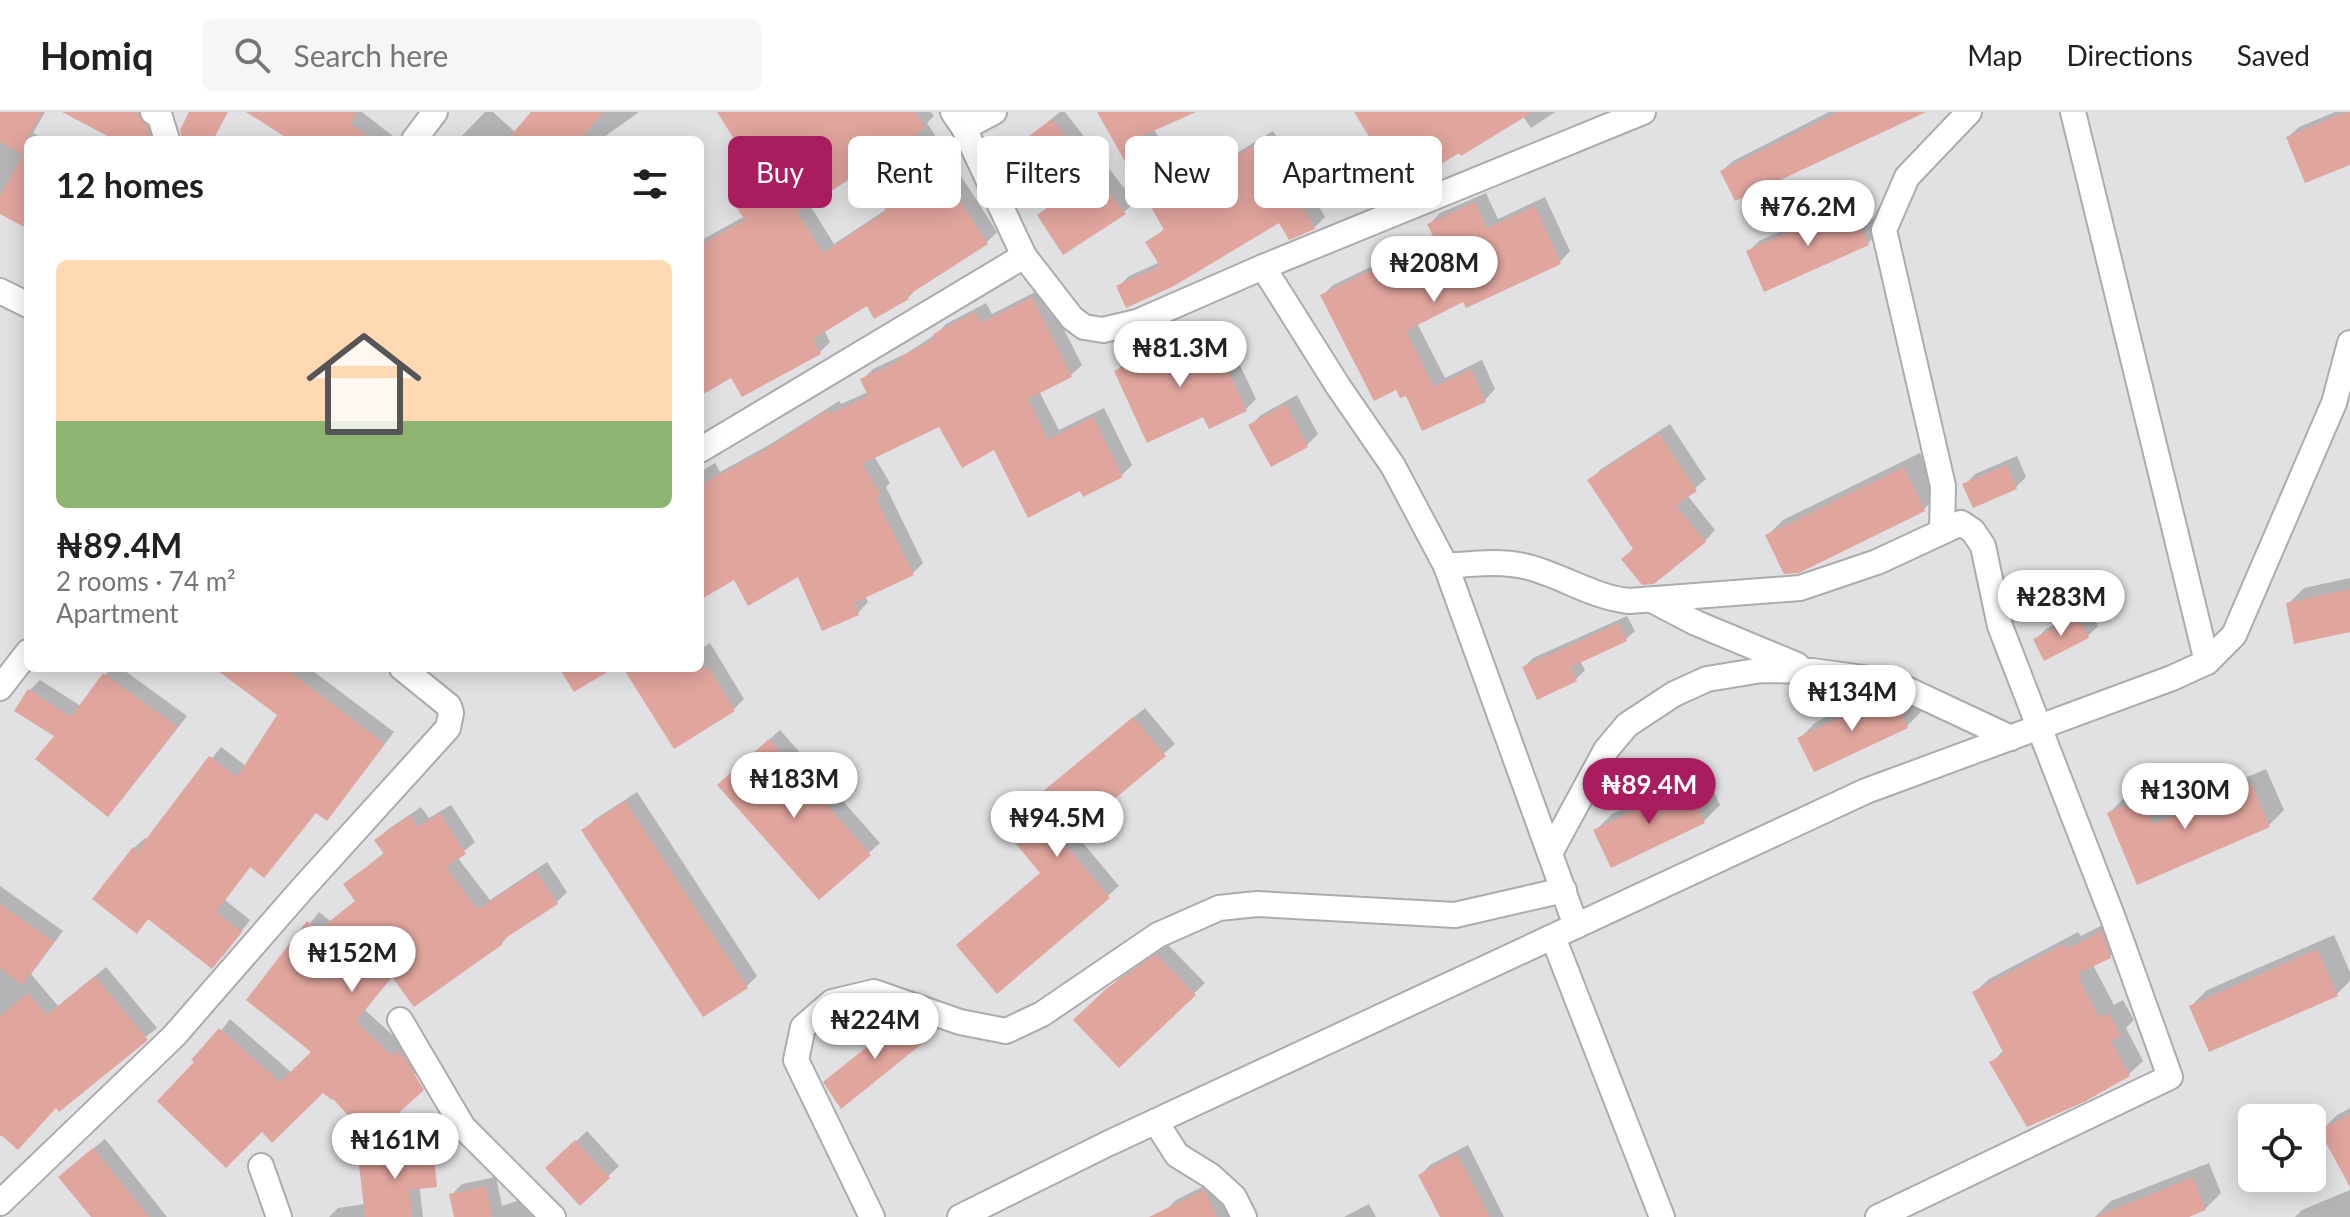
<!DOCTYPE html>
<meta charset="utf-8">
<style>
body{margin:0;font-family:Lato,sans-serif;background:#f6f6f6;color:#202124;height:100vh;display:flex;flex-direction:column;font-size:30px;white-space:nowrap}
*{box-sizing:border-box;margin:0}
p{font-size:26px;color:#757577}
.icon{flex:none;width:44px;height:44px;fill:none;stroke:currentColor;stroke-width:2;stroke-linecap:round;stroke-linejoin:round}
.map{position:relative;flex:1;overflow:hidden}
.details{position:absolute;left:24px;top:24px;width:680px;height:536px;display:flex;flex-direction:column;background:#fff;border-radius:12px;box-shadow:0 4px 20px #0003}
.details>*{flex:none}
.guide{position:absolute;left:728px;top:24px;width:760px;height:72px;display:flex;gap:16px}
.controls{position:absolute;left:2238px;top:992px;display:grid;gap:16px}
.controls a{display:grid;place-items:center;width:88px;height:88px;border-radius:12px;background:#fff;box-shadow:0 4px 20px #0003;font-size:40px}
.price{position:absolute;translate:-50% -68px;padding:0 18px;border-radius:28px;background:#fff;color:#222;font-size:26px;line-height:52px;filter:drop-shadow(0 2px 4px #0008)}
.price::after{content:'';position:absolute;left:50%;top:48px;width:24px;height:18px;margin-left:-12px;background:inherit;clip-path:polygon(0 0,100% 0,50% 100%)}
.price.on{background:#a91c5d;color:#fff}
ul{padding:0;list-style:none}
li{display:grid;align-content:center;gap:16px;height:424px;padding:0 32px}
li+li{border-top:2px solid #e0e0e0}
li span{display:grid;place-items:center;height:248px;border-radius:12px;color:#555}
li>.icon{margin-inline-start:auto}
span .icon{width:144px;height:144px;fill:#fffc;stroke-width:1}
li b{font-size:34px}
h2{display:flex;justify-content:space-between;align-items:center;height:96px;padding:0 32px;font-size:34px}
.tag{padding:0 28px;border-radius:12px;background:#fff;box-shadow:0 4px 20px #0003;font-size:28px;line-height:72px}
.tag.on{background:#a91c5d;color:#fff}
header{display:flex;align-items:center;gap:48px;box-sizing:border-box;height:112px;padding:0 40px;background:#fff;border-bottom:2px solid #e0e0e0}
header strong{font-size:38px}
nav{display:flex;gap:44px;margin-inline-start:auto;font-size:28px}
.search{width:560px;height:72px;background:#f6f6f6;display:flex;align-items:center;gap:20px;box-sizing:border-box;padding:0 28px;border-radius:12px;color:#757577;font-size:30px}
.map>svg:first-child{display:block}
</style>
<header>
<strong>Homiq</strong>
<div class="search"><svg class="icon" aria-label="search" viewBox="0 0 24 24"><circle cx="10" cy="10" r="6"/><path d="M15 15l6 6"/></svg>Search here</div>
<nav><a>Map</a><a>Directions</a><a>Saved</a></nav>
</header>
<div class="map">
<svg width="2350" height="1105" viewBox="0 0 2350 1105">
<rect width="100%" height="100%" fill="#e1e1e4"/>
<g fill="#0003" fill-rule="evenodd">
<polygon points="0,0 45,0 33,21 46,28 28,28 28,115 0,101"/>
<polygon points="66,0 153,0 159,11 150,28 119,28"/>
<polygon points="250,0 362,0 398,28 293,28"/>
<polygon points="485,0 493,0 516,21 534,0 639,0 600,28 458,28"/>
<path d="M720,0H931L934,4L927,11L997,120L986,131L918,175L908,186L868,191L824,218L830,230L820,240L731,263L700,282V129L745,104L735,90L763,69ZM864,57L887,97L834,132L808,90Z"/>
<polygon points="1060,0 1065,0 1135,90 1124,100 1040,103 1048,95 1008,42"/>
<polygon points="1099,0 1191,0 1153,17 1191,69 1273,19 1289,45 1307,33 1329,67 1312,82 1325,105 1314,116 1280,108 1119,174 1129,164 1160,150 1148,131 1165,116"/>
<polygon points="1356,0 1555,0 1531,16 1523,4 1402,74"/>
<polygon points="1829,0 1921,0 1722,59 1733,49"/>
<polygon points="2335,0 2350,0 2350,51 2288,25 2299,15"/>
<polygon points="1486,81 1498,107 1545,85 1570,139 1560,150 1464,187 1417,211 1445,266 1482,248 1495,277 1485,288 1406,281 1322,184 1333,173 1408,137 1409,140 1437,127 1430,112 1440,101"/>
<polygon points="1862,83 1879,120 1868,131 1765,177 1748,140 1759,129"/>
<polygon points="1043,176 1082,253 1071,263 1039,279 1059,318 1104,296 1132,353 1122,363 1081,376 995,335 940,313 874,344 890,371 886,375 923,451 912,462 865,484 868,490 858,501 799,462 735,466 700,485 700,360 715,351 720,360 769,333 839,289 841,292 868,280 862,268 873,257 907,241 936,222 946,212 986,191 992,202"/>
<polygon points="1220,211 1256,287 1246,297 1204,302 1116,259 1127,249 1168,230 1171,235"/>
<polygon points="1297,283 1318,322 1307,333 1272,352 1251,313 1261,303"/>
<polygon points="1670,312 1706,367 1687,383 1715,418 1705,429 1634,436 1590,368 1600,358"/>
<polygon points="1920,341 1940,381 1924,397 1767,424 1783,408"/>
<polygon points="2017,344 2026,365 2016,375 1965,373 1975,362"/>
<polygon points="2350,466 2350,518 2288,492 2304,476"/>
<polygon points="2088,495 2098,514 2088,524 2035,528 2046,517"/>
<polygon points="1627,504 1635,519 1626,527 1580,549 1585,558 1576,567 1538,585 1524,555 1533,546"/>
<polygon points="710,531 744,587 734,597 670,556 700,556 700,538"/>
<polygon points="111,556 121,556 187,604 118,692 57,624 30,578 40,568 81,594"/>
<polygon points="218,556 309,556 394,620 327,707 317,699 264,764 251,754 225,788 250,808 223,844 149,805 147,809 134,736 145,726 148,728 221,635 246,654 280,603"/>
<polygon points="1900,570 1923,598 1907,614 1815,658 1800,626 1816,610"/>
<polygon points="1145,596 1175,632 1073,719 1119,774 997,879 1042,760 1014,704"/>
<polygon points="780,618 880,731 819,785 730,662"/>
<polygon points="2266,657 2284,698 2269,713 2138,770 2109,701 2124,686 2157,672 2168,699"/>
<polygon points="1704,659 1720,693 1704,709 1612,753 1596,718 1612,702"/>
<polygon points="637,680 757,864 747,874 584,719 594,708"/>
<polygon points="451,693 475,730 457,745 490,788 547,750 567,780 556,791 513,819 502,831 393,863 365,898 424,952 415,962 333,984 323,978 262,1017 197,950 230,907 292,961 314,939 249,887 319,800 330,809 357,788 346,772 385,740 377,729 387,718 421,695 429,706"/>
<polygon points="0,774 63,819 31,862 58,894 106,855 157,916 57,994 0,1024"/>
<polygon points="2116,806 2125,830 2110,844 2093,853 2114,893 2123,888 2134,908 2126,916 2143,949 2128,963 1992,950 2004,938 1974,881 1989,867 2078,820 2081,824"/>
<polygon points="2334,823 2350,860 2350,869 2337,882 2191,894 2207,878"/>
<polygon points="1168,833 1205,871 1119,953 1076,908 1120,866"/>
<polygon points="915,897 938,914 928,925 836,960"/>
<polygon points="2350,996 2350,1071 2322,1018 2337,1003"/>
<polygon points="587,1019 619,1054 580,1091 548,1056"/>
<polygon points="105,1027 167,1105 93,1105 72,1054"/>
<polygon points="414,1029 423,1105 329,1105 338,1096 365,1092 360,1045 371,1034"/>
<polygon points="1468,1033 1504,1105 1442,1105 1420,1064 1430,1053"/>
<polygon points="2209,1051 2221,1081 2205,1097 2184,1105 2095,1105 2111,1089"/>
<polygon points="496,1065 502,1094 531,1084 540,1105 456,1105 451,1083 462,1072"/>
<polygon points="1214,1069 1232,1105 1168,1105 1165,1099 1176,1088"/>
<polygon points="2350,1078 2350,1105 2295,1105 2302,1098"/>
<polygon points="1369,1092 1376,1105 1344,1105"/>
</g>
<g fill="#e0a59d" fill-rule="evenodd">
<polygon points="0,0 42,0 28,25 28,117 0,102 0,84 23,43 0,30"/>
<polygon points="62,0 135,0 147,14 151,28 115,28"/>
<polygon points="189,0 228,0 213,28 182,28 180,18"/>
<polygon points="246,0 357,0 351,12 373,28 290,28"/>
<polygon points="531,0 603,0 580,28 507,28"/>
<path d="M717,0H915L925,16L916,21L988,132L907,184L909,187L874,207L867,194L813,227L821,242L742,285L731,266L700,284V133L745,108L733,90L762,71ZM863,59L886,99L823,141L797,100Z"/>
<polygon points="1097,0 1196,0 1140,25 1180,78 1262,28 1278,54 1296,42 1320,79 1301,91 1315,117 1289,128 1279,111 1174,174 1126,196 1116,174 1160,154 1145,130 1164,118"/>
<polygon points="1354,0 1533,0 1461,44 1459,41 1401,77"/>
<polygon points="1838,0 1926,0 1735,89 1720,59"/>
<polygon points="2346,0 2350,0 2350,53 2305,71 2286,25"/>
<polygon points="1052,7 1126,102 1063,143 1037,103 1047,96 1005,42"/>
<polygon points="1475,90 1487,116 1535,94 1561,152 1466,196 1463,190 1406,219 1434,275 1471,257 1486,290 1422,319 1406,284 1400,286 1396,278 1374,289 1320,183 1397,146 1399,149 1437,132 1427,112"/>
<polygon points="1851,92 1869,133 1764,180 1746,139"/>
<polygon points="1032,185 1072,265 1028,287 1048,328 1093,305 1123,365 1083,385 1080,379 1028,406 994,338 962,356 939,315 862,352 881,383 876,386 914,463 854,491 859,503 822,519 798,465 748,494 734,468 700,488 700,373 756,343 828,298 830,302 868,284 860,267 901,248 900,245 935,226 933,222 975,200 981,211"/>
<polygon points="1209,220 1247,299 1209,317 1203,305 1147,331 1114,259 1158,239 1160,244"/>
<polygon points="1286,292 1308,335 1271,355 1248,313"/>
<polygon points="1659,321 1697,379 1676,393 1706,430 1654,472 1642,473 1621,447 1633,437 1587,368"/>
<polygon points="2007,353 2017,377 1973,396 1962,372"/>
<polygon points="1904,355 1925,399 1799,461 1784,462 1765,423"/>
<polygon points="2350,477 2350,520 2294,532 2286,491"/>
<polygon points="2078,504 2089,526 2044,549 2033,527"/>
<polygon points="1619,511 1627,529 1571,555 1577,569 1537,588 1522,555"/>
<polygon points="214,556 285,556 385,632 327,709 316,701 264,766 250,755 216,800 242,820 212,857 148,807 137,822 92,787 133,735 137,739 209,644 237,665 277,603"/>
<polygon points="559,556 614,556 574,580"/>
<polygon points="623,556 709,556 735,599 674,637"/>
<polygon points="103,561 178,615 108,705 35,647 54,624 14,599 28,577 71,605"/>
<polygon points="1882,585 1895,588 1908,616 1814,660 1797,626"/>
<polygon points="1133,605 1166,644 1063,730 1110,786 997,882 956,833 1040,761 1001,714"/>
<polygon points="769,627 871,743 819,788 717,673"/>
<polygon points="2251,670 2270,715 2137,773 2107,701 2142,686 2153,712"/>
<polygon points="1687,673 1705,711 1611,756 1593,718"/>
<polygon points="625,689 748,876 703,905 581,718"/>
<polygon points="440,701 466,742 446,755 475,794 479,797 536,759 558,792 501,829 503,832 414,895 392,865 356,909 392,944 398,939 408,951 424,978 370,1027 333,987 332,988 323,981 272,1031 262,1020 226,1056 157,989 194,950 191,948 219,916 280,970 311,940 246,888 307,809 319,818 355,789 343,772 384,742 374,728 410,703 418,715"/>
<polygon points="0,792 54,830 22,873 0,856"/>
<polygon points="2102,819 2111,846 2079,861 2081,866 2079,867 2099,906 2109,901 2121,924 2111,929 2130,964 2084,990 2027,1015 1989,950 2004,942 1972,880 2064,832 2066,837"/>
<polygon points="2317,837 2338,884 2209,940 2189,894"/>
<polygon points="1156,842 1196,883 1119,956 1073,908 1107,876"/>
<polygon points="95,864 148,928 59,1000 56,996 18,1038 0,1022 0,904 28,881 47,903"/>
<polygon points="903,906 917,911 929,926 841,997 823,970"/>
<polygon points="2350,1002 2350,1075 2319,1018"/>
<polygon points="575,1028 610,1066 580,1094 545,1056"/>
<polygon points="433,1035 437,1075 409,1078 412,1105 365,1105 358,1044"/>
<polygon points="93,1036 149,1105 91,1105 58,1065"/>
<polygon points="1457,1042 1490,1105 1440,1105 1418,1063"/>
<polygon points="2193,1065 2206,1098 2189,1105 2095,1105"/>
<polygon points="486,1074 492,1105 454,1105 449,1082"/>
<polygon points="1204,1078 1217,1105 1149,1105"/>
</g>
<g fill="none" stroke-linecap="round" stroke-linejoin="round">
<defs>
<g id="street">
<polyline points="153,0 160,5 167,28"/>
<polyline points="953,0 964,16 1024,144 1072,206 1084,215 1103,218 1137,210 1263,155 1643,0"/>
<polyline points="2073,0 2207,550"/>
<polyline points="964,16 994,0"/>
<polyline points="414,28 435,0"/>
<polyline points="1263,155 1338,274 1393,354 1446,454 1576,814"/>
<polyline points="0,179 28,193"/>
<polyline points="700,338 1024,144"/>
<polyline points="1942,418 1943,374 1884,118 1907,65 1969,0"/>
<path d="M1446,454C1473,452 1501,448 1528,455C1563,464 1592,485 1629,489L1800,476L1877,450L1961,411L1973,419L1983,434L2000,514L2113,806L2170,965L1878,1105"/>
<polyline points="1652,488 1696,511 1797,553"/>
<polyline points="0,576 28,540"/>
<polyline points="1550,741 1606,638 1627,613 1674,582 1707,567 1762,558 1812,559 1864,566 1900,574 2011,626"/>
<polyline points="1553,825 1662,1105"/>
<polyline points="400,908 463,1015 553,1105"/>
<polyline points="1156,1010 1177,1043 1211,1064 1234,1085 1244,1105"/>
<polyline points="261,1054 279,1105"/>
<polyline points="0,1091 174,924 302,777 448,616 451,601 449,594 402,556"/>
<polyline points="872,1105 796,948 803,915 832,890 874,880 960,910 1006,919 1042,902 1158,823 1219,796 1257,792 1455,803 1564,778"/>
<polyline points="960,1105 1107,1032 1866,679 2172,566 2207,550 2234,523 2334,291 2350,231"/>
</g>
</defs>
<use href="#street" stroke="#acacaf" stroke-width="28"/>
<use href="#street" stroke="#fff" stroke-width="24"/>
</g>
</svg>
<div class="controls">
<a><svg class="icon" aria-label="locate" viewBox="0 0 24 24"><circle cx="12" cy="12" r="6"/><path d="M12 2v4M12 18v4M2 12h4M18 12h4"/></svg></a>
</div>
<b class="price" style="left:1808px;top:136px">₦76.2M</b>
<b class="price" style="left:1434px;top:192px">₦208M</b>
<b class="price" style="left:1180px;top:277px">₦81.3M</b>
<b class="price" style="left:2061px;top:526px">₦283M</b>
<b class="price" style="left:1852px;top:621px">₦134M</b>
<b class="price" style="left:794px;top:708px">₦183M</b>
<b class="price on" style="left:1649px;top:714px">₦89.4M</b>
<b class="price" style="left:2185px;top:719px">₦130M</b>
<b class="price" style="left:1057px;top:747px">₦94.5M</b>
<b class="price" style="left:352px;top:882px">₦152M</b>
<b class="price" style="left:875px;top:949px">₦224M</b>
<b class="price" style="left:395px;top:1069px">₦161M</b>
<div class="guide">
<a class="tag on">Buy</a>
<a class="tag">Rent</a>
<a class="tag">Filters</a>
<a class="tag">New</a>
<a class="tag">Apartment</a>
</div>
<section class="details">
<h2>12 homes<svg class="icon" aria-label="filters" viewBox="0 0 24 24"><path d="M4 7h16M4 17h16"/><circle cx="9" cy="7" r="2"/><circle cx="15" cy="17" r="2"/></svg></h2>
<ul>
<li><span style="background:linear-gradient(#ffd9b3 65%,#8fb573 0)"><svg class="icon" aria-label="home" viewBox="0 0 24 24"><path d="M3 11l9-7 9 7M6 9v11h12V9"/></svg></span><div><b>₦89.4M</b><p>2 rooms · 74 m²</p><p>Apartment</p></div></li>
</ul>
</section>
</div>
